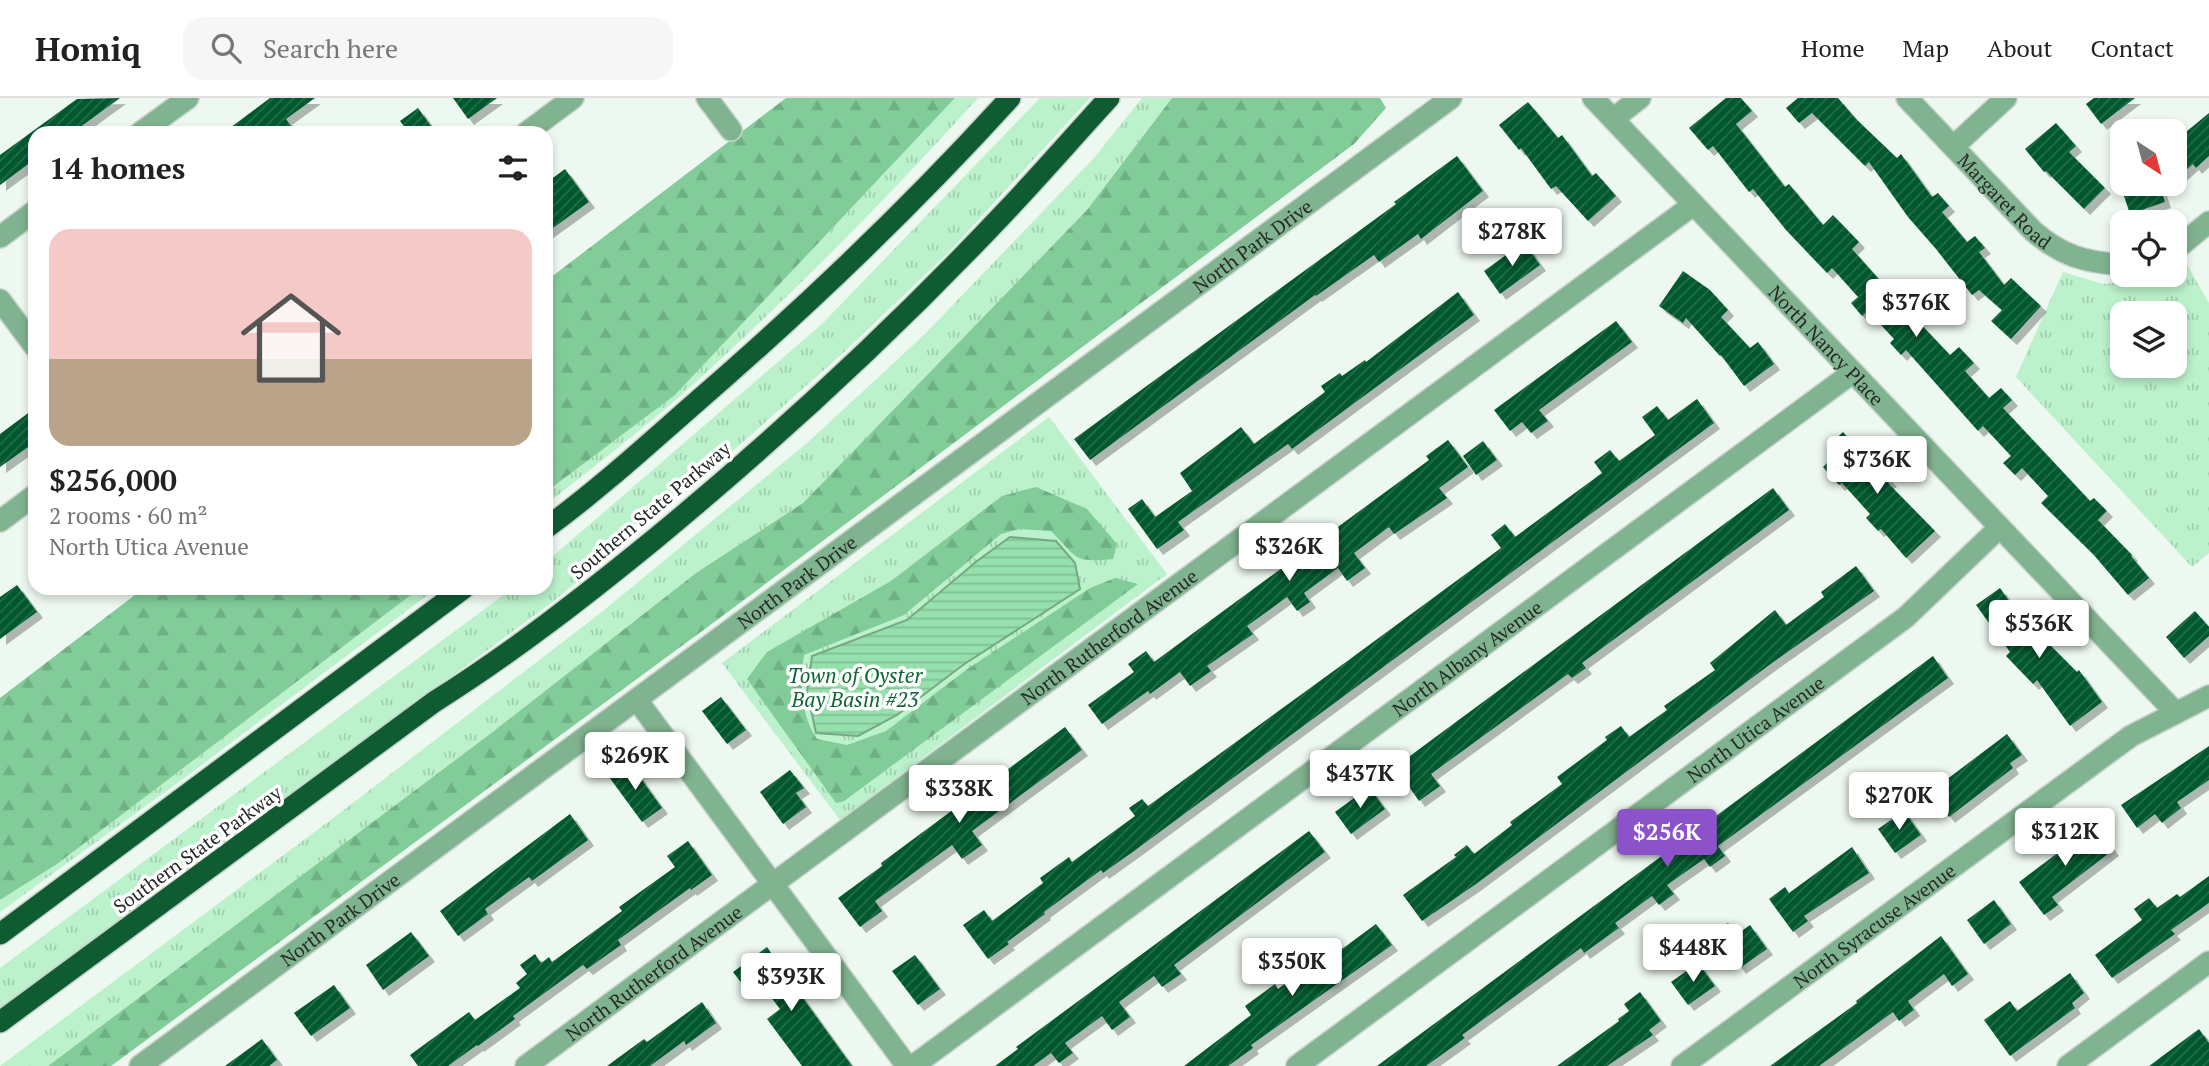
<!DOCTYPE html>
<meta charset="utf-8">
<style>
body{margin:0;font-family:"PT Serif",serif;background:#f6f6f6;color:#222;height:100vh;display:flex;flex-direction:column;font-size:26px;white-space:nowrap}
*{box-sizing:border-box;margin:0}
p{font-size:23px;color:#767676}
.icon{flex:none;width:38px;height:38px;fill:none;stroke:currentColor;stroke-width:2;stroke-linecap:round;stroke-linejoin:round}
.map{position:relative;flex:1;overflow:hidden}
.side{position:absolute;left:28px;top:28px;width:525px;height:469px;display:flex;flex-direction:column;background:#fff;border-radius:21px;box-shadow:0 4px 10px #0003}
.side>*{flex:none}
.needle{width:46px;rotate:144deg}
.controls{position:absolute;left:2110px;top:21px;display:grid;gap:14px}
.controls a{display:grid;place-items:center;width:77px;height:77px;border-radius:14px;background:#fff;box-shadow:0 4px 10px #0003;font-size:35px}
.price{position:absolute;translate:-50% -60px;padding:0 16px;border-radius:7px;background:#fff;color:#222;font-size:23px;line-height:46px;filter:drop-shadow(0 2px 4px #0008)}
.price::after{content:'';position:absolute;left:50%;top:42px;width:21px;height:16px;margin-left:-10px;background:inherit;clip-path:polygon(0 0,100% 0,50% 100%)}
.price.selected{background:#8c52c9;color:#fff}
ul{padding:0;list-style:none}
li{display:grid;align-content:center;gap:14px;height:371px;padding:0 21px}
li+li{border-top:2px solid #e0e0e0}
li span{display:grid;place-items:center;height:217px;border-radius:21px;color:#555}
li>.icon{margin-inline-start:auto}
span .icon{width:126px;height:126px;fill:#fffc;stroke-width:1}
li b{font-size:30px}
h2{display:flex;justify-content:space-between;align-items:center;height:84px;padding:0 21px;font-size:30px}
header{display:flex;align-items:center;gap:42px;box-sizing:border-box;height:98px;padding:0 35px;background:#fff;border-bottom:2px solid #e0e0e0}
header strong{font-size:33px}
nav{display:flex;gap:38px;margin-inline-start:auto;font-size:24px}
.search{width:490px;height:63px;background:#f6f6f6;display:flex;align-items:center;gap:18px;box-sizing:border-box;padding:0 24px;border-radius:21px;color:#767676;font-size:26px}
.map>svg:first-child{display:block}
</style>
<header>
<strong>Homiq</strong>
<div class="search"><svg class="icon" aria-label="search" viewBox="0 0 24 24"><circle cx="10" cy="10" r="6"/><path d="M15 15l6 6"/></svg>Search here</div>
<nav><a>Home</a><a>Map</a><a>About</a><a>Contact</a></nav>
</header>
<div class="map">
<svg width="2209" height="968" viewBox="0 0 2209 968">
<defs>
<pattern id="grass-tufts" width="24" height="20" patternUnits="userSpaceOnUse" patternTransform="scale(1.75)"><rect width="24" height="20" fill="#bbf1cb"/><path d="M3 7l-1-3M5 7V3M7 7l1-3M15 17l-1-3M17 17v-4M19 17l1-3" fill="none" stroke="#a1cfae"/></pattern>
<pattern id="forest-firs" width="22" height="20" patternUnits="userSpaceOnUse" patternTransform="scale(1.75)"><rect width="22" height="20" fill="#81cc99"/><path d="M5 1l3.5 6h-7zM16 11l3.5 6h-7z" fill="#6faf84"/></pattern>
<pattern id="water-rules" width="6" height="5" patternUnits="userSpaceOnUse" patternTransform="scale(1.75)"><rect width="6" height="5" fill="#95e0ac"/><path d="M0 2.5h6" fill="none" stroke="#80c094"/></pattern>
<pattern id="building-hatch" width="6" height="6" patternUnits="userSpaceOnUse" patternTransform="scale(1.75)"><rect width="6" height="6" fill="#00592d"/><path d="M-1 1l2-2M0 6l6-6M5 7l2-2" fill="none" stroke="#266d4a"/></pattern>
<filter id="shadow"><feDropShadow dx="6" dy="6" stdDeviation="0" flood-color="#0004"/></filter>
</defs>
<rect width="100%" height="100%" fill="#edf8f0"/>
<g fill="url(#grass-tufts)" fill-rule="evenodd">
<path d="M955,0H978C883,105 784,205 678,300C636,337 590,371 546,407V394L675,297Z"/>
<polygon points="1040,0 1090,0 948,155 843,255 691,390 550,506 0,910 0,870 513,490 546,490 546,464 822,226"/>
<polygon points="1142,0 1172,0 1087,112 803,405 696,475 490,636 48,968 0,968 336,718 598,517 807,345 925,236 1094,60"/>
<path d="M2186,165L2209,205V455L2192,469L2016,279L2063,174L2103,186L2145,183L2159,177H2175V170ZM2175,215V268H2123V215Z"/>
<polygon points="1049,319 1167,476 840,722 722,565"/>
<polygon points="420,490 437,490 187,678 0,814 0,802 57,766"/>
</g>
<g fill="url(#forest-firs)">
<polygon points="786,0 955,0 675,297 546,394 546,183"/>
<polygon points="1172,0 1380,0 1386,10 1354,46 717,522 111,968 48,968 490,636 696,475 803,405 1087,112"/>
<path d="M1036,389L1087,411L1117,446L1113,461C1072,465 1078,460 1051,433L1019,431L1001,436L904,517L804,557C800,586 800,616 817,641L847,647L886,633L966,572L1090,490L1115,480L1138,486L844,703L836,705L747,581L767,554L891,483L1002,398Z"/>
<polygon points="144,490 420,490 57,766 0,802 0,600"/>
</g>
<polygon fill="url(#water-rules)" stroke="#74a984" stroke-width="2" points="1010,439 1056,443 1075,465 1080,491 963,567 897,617 858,638 816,635 807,594 812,558 907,522 977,463"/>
<g fill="url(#building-hatch)" filter="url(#shadow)">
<polygon points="120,0 72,35 35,35 35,61 0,87 0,57 77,1"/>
<polygon points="270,0 315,0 286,21 291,28 281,35 223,35"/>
<polygon points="453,0 497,0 468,21"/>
<polygon points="1726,0 1741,0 1752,13 1736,26 1785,89 1789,86 1823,127 1833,117 1859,144 1852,151 1893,197 1950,257 1959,249 1974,265 1965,273 1989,300 2001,290 2012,302 2003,310 2090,403 2094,400 2107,413 2098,422 2132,457 2131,458 2149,480 2128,497 2093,456 2041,405 2048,398 2022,370 2015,377 2003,365 2011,358 1983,328 1978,333 1906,252 1901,257 1890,245 1894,241 1868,213 1862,218 1851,205 1858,199 1832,170 1827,175 1786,132 1753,91 1749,94 1713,48 1708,52 1689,30"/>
<polygon points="1798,0 1838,0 1855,20 1897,60 1901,56 1932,99 1938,95 1949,108 1942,114 1967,144 1975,138 1985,150 1979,154 2004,187 2011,180 2041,208 2011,241 1991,223 2002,212 1979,192 1972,197 1936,151 1908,119 1869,64 1865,68 1812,15 1799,25 1786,10"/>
<polygon points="2094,0 2135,0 2101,26 2086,6"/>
<polygon points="1528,4 1558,40 1562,37 1592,78 1596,75 1616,98 1588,123 1556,88 1551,91 1521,50 1519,52 1499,27"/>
<polygon points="418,10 436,35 409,35 400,23"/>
<polygon points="2209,15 2209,58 2196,70 2193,66 2175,82 2175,43"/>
<polygon points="2056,25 2076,48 2069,54 2105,90 2084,111 2046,73 2044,74 2025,51"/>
<polygon points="1457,58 1483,93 1421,141 1418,136 1379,164 1374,157 1316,198 1315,197 1090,362 1074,341 1396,106 1394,104"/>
<polygon points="565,71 589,104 546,135 546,85"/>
<polygon points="2120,86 2159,86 2165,104 2130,116"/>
<polygon points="1524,144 1540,167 1500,196 1484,173"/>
<polygon points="1683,173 1710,192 1728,212 1721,219 1750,250 1758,244 1774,266 1744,288 1721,257 1720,258 1686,220 1683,225 1659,208"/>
<polygon points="1458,194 1474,217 1292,351 1288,346 1178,424 1184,432 1157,451 1128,411 1142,401 1155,419 1192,393 1180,375 1216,348 1241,329 1254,346 1325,294 1321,288 1340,275 1342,278 1365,262 1366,264"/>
<polygon points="1616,223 1632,244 1539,312 1548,323 1531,335 1522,324 1510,333 1494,312"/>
<polygon points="1697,301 1714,325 1134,753 1103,775 1101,772 1044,814 1045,816 1007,844 1009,846 988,861 963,827 984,812 992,823 1043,785 1040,780 1069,759 1072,764 1135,718 1129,710 1142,701 1148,708 1346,564 1501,450 1491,437 1505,426 1515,439 1602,375 1594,364 1610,352 1619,363 1655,337 1642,319 1657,308 1668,322"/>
<polygon points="35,310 35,344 0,369 0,336"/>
<polygon points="1843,334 1877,372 1879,370 1891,383 1888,385 1935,433 1906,460 1881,431 1878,433 1866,420 1870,416 1842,385 1839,387 1823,369 1834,358 1827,349"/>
<polygon points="1448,342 1468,369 1439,390 1447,400 1394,436 1389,429 1354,455 1365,470 1347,483 1338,470 1304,495 1310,504 1297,513 1287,499 1247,528 1253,536 1207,568 1211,573 1190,588 1180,574 1150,596 1148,593 1102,626 1088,607 1134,574 1128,566 1146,553 1154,564 1429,362 1426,358"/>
<polygon points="1483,343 1497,362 1476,377 1463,358"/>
<polygon points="1773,390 1789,412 1582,565 1586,570 1572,580 1568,576 1431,676 1440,688 1419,703 1395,669"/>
<polygon points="1856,468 1874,493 1772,565 1476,786 1422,823 1403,797 1456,759 1454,757 1467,747 1474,756 1512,727 1510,724 1562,686 1557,679 1607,642 1605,639 1621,628 1629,639 1667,612 1664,608 1715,572 1710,565 1775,512 1786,527 1824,499 1821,494"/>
<polygon points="17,487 37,514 0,541 0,499"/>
<polygon points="2000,490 2031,534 2034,531 2077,574 2079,572 2102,604 2070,628 2037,582 2033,586 2006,558 2010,554 1976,507"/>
<polygon points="2195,513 2209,529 2209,538 2184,560 2166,539"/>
<polygon points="1933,558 1948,580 1718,748 1725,758 1710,769 1704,761 1667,787 1674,796 1659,807 1652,798 1615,825 1619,830 1584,855 1581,850 1462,937 1465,940 1426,968 1377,968"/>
<polygon points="721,599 746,632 727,646 702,613"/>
<polygon points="1065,629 1082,652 972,733 982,747 962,761 952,747 875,803 882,813 860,829 838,800 882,768 881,765"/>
<polygon points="2007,636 2022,657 2010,665 2013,670 1949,719 1930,694"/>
<polygon points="2209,648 2209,682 2177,704 2181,710 2162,725 2155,716 2137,730 2121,707"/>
<polygon points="629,664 662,710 642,724 609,679"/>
<polygon points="790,672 804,690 796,695 806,709 783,726 760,694"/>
<polygon points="1369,689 1385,711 1351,736 1335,714"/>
<polygon points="1904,713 1921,737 1895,755 1878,731"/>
<polygon points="570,716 588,742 532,783 529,779 485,811 488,816 458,838 440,813"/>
<polygon points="2095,727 2113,752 2052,799 2058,807 2044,817 2019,784"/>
<polygon points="1309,733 1325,754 1174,867 1181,876 1162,889 1154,878 1119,904 1130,919 1112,932 1102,918 1065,945 1073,955 1059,965 1051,955 1033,968 995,968 1018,951 1016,949"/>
<polygon points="688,743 712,777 691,792 690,790 618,842 621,847 587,871 583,867 513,918 515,921 478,948 477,947 448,968 418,968 410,957 469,914 475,922 520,890 516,885 527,876 520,867 535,856 541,865 549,859 552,864 622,813 619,809 675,769 667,758"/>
<polygon points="1852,749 1869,775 1804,818 1808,823 1793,834 1769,801 1785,789 1789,795"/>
<polygon points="2209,778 2209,805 2171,832 2175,836 2112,880 2095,857 2142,822 2134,811 2149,800 2157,810 2177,796 2180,799"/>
<polygon points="1994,802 2011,826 1984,846 1967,822"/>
<polygon points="1728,825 1736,837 1750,827 1767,851 1740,870 1715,835"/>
<polygon points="1376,826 1392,847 1251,947 1253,950 1228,968 1184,968 1251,917 1245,908 1275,886 1278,891 1324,857 1327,862"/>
<polygon points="411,834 429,858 383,892 366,867"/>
<polygon points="1941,838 1968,876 1952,888 1944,876 1908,903 1914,912 1899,923 1893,914 1819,968 1770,968 1857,905 1856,903"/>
<polygon points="767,849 787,878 852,968 802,968 767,921 780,911 761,886 749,895 733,874"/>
<polygon points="915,857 940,891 918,907 892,873"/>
<polygon points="1698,865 1715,888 1688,907 1671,884"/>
<polygon points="2070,875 2084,895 2072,905 2075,910 2010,958 1984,922 2010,903 2017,913"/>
<polygon points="334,887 350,910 311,938 294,915"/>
<polygon points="1640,894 1661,923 1649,932 1653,937 1607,968 1557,968 1619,923 1618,921 1629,913 1624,906"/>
<polygon points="702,904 716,925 686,947 684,943 650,968 607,968 644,941 647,944"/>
<polygon points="2199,931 2209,945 2209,968 2149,968"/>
<polygon points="262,941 277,962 269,968 225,968"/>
</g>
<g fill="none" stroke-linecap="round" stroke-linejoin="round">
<defs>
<g id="street">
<polyline points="707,0 731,32"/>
<path id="s1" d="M1593,0L2176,615"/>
<path id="s2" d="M1907,0L2033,133C2062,158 2084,164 2123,167"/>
<polyline points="1613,21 1640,0"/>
<polyline points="140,35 188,0"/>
<polyline points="526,35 573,0"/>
<polyline points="1954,48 2006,0"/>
<polyline points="0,139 35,113"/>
<polyline points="2175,152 2209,124"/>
<polyline points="0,202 35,249"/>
<polyline points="0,423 35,397"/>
<polyline points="637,602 907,968"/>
<path id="s3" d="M140,968L1451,0"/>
<path id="s4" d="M526,968L1693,107"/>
<path id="s5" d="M913,968L1852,275"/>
<path id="s6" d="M1297,968L1906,519L1999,430"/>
<path id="s7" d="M1682,968L2131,638L2209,598"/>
<polyline points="2068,968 2209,864"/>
</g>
<g id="highway">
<path d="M546,430C598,392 645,349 693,307C804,211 911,109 1010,0"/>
<polyline points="0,836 464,490"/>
<path d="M0,924L434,604C512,555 585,498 656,440C778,339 900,226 1009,110C1043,74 1075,37 1109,0"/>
</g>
</defs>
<use href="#street" stroke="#c9d3cc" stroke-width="24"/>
<use href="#highway" stroke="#c9d3cc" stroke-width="24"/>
<use href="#street" stroke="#80b38f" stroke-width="21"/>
<use href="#highway" stroke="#0f5b32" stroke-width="21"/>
</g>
<g text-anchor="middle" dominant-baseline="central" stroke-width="7" stroke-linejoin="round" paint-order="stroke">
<g font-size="19" fill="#262a27" stroke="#fff">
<text stroke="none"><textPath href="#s2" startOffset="142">Margaret Road</textPath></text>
<text stroke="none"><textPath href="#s3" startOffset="1382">North Park Drive</textPath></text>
<text stroke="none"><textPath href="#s1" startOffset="340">North Nancy Place</textPath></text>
<text transform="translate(650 412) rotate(-40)">Southern State Parkway</text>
<text stroke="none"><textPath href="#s3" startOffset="816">North Park Drive</textPath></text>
<text stroke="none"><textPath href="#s4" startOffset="724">North Rutherford Avenue</textPath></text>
<text stroke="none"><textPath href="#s5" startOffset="688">North Albany Avenue</textPath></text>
<text stroke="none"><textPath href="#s6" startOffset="569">North Utica Avenue</textPath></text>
<text transform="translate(197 751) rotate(-36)">Southern State Parkway</text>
<text stroke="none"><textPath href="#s3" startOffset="248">North Park Drive</textPath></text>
<text stroke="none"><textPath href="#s7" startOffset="238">North Syracuse Avenue</textPath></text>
<text stroke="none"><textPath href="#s4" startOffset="158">North Rutherford Avenue</textPath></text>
</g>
<g font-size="21" font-style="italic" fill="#116638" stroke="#fff">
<text x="855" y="577">Town of Oyster<tspan x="855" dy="24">Bay Basin #23</tspan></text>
</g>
</g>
</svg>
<div class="controls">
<a><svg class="needle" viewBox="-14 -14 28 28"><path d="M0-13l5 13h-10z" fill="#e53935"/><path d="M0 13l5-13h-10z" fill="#767676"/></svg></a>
<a><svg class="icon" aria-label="locate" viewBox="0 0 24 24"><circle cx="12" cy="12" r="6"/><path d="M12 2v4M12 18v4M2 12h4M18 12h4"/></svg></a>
<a><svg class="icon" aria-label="layers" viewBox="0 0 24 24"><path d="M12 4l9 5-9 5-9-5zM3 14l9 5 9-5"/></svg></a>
</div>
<b class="price" style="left:1512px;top:170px">$278K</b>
<b class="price" style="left:1916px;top:241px">$376K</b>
<b class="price" style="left:1877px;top:398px">$736K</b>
<b class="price" style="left:1289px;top:485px">$326K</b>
<b class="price" style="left:2039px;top:562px">$536K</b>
<b class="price" style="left:635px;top:694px">$269K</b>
<b class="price" style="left:1360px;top:712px">$437K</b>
<b class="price" style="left:959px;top:727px">$338K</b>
<b class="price" style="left:1899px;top:734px">$270K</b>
<b class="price" style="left:2065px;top:770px">$312K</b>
<b class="price selected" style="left:1667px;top:771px">$256K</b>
<b class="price" style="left:1693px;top:886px">$448K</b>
<b class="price" style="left:1292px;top:900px">$350K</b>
<b class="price" style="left:791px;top:915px">$393K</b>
<section class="side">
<h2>14 homes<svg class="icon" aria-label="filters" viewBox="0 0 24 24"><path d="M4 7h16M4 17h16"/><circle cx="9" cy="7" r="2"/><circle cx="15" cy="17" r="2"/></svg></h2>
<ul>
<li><span style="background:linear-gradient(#f6c9c9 60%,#b9a48a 0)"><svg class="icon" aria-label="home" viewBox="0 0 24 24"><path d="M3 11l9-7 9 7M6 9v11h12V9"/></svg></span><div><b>$256,000</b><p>2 rooms · 60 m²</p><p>North Utica Avenue</p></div></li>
</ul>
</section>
</div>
